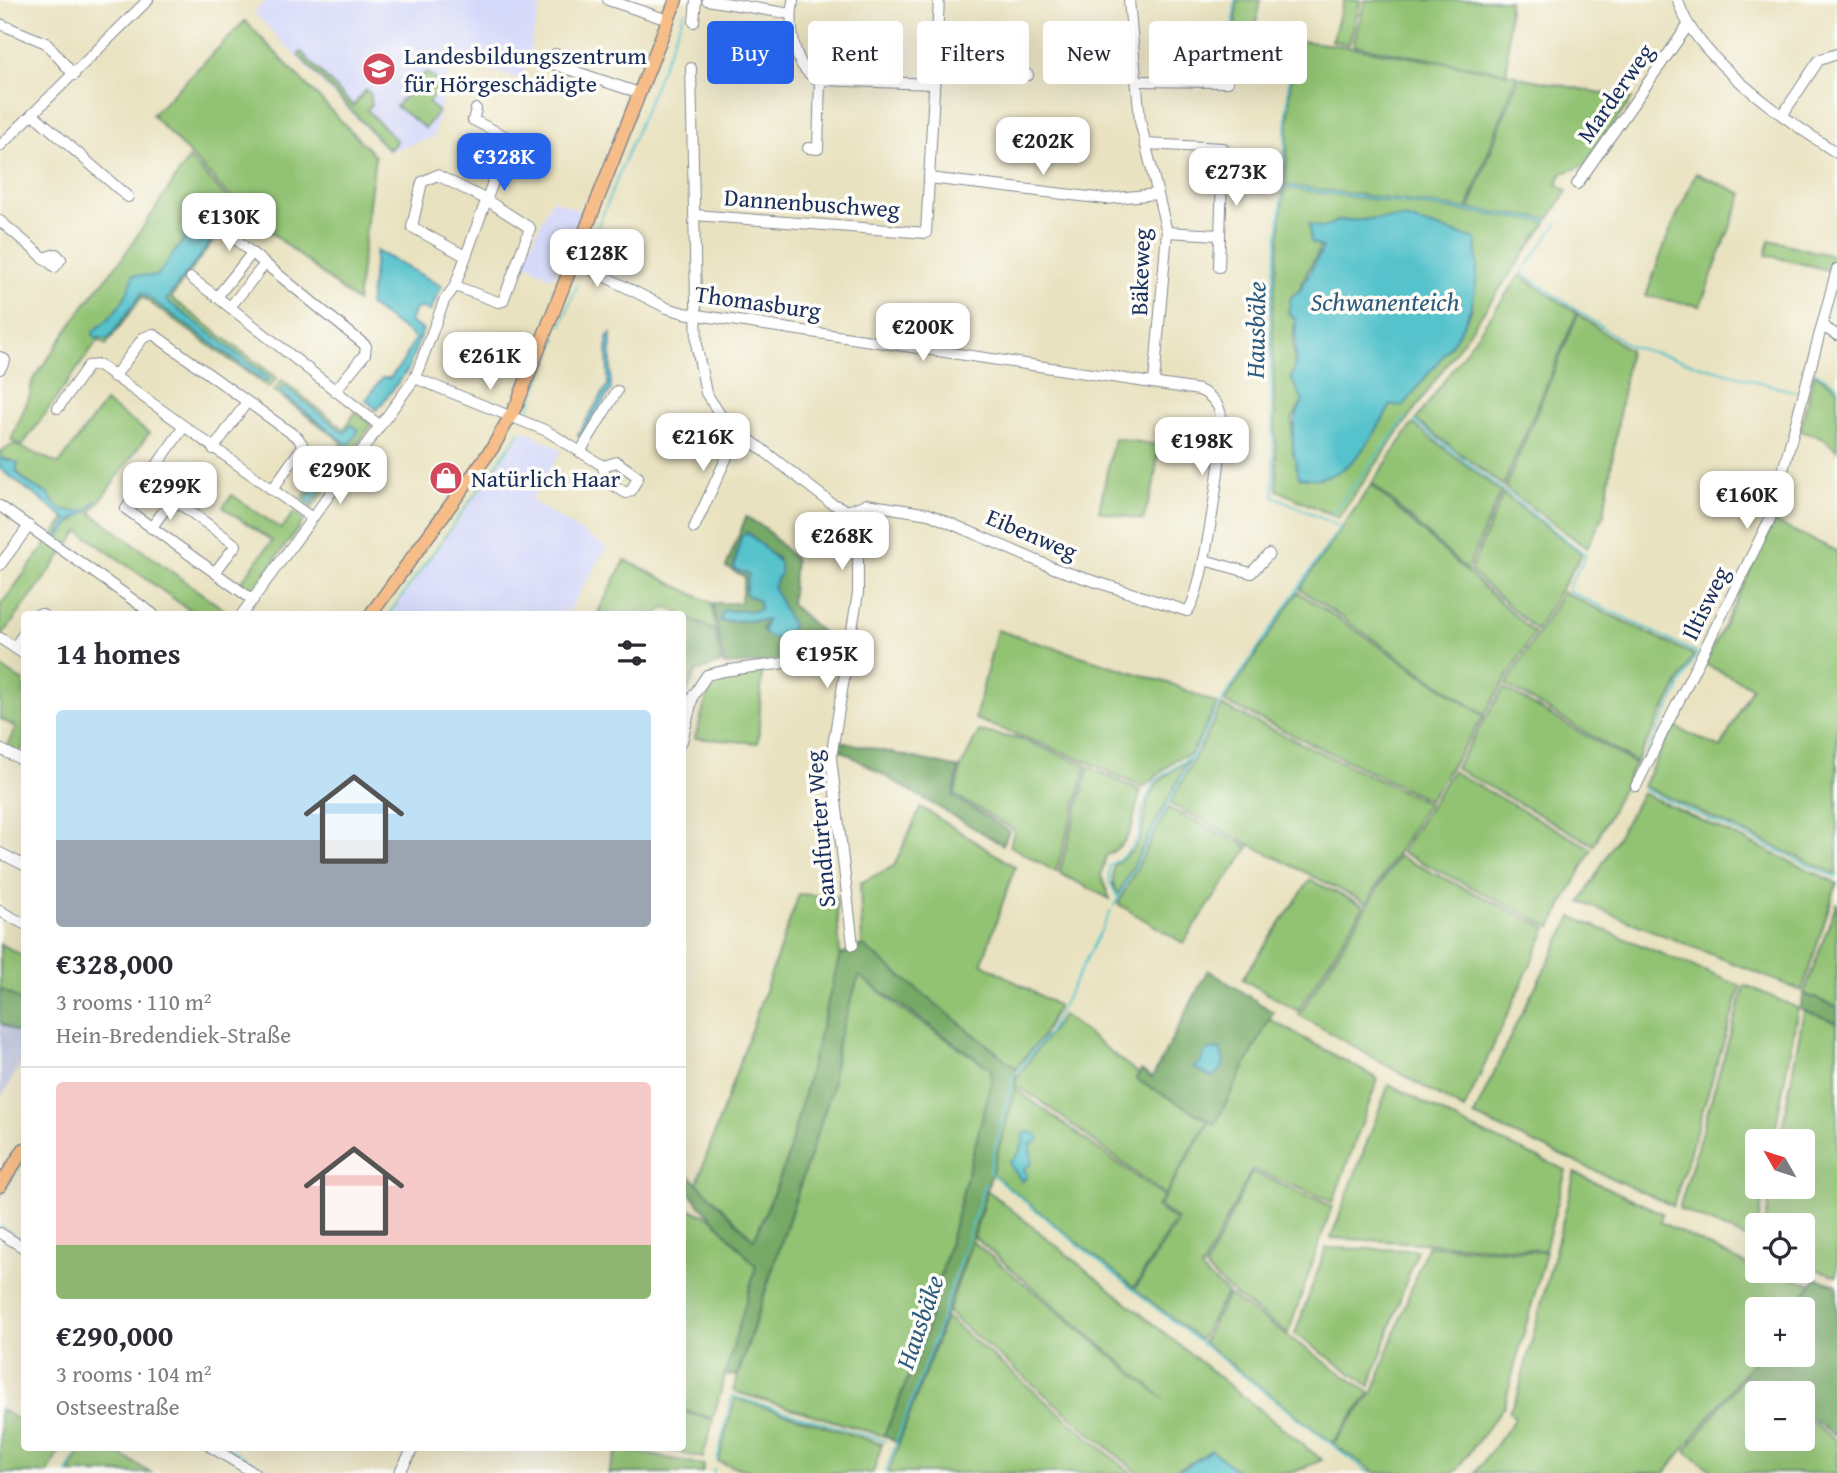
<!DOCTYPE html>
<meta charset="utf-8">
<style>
body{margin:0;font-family:"Gentium Book Plus",serif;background:#f2f2f3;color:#2b2b33;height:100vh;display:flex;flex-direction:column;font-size:26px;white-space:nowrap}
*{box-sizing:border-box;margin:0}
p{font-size:23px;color:#7c7c81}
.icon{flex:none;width:38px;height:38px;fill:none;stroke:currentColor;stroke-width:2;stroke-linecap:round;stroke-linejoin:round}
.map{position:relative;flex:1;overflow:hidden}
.panel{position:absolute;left:21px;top:611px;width:665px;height:840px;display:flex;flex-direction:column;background:#fff;border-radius:7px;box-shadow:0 7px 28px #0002}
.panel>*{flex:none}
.top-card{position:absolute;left:707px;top:21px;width:665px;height:63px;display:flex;gap:14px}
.needle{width:46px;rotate:309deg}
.buttons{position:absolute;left:1745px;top:1129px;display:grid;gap:14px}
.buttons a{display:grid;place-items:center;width:70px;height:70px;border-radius:7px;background:#fff;box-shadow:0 7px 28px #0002;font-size:35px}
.price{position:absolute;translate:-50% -60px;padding:0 16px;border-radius:14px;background:#fff;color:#222;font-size:23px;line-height:46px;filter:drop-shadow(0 2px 4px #0008)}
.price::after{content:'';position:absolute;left:50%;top:42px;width:21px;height:16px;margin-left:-10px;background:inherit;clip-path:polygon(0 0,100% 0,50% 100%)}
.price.selected{background:#2563eb;color:#fff}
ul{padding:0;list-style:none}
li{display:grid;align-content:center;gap:14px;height:371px;padding:0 35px}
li+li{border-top:2px solid #e1e1e2}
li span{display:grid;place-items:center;height:217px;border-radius:7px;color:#555}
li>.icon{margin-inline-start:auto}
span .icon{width:126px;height:126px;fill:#fffc;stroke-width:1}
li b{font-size:30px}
h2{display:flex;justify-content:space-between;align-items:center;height:84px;padding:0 35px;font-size:30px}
.pill{padding:0 24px;border-radius:7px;background:#fff;box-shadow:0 7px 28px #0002;font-size:24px;line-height:63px}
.pill.selected{background:#2563eb;color:#fff}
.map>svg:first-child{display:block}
</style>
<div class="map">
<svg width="1837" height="1473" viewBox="0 0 1837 1473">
<rect width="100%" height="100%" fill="#fdfcf7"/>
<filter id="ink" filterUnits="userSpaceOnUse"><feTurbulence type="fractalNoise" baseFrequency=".0143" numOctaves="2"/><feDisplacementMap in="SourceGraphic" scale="14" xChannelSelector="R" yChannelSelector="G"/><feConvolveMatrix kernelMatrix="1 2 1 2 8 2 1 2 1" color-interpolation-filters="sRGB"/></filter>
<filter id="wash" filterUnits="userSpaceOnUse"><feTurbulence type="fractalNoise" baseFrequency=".00686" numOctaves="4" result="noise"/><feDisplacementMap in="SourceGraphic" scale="28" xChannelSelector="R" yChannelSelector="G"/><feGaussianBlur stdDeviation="1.57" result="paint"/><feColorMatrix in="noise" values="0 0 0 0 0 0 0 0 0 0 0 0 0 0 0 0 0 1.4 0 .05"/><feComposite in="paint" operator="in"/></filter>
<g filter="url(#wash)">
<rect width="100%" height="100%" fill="#e9e2c0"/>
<g fill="#d4d8f9">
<polygon points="266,0 542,0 522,80 451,59 434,137 389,152 254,13"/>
<polygon points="552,199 586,214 552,278 523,262"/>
<polygon points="524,430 562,450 531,500 607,548 567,614 391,614"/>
</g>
<polygon fill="#bdc3de" points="0,1023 24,1036 24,1059 0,1099"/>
<g fill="#92c373" stroke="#567968" stroke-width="2" fill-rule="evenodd">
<polygon points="1237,0 1260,0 1255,34 1235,34"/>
<polygon points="1344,0 1361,0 1349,44 1332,41"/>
<polygon points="1365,0 1509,0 1507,73 1353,45"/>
<polygon points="245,21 375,156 357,302 239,206 152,115"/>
<polygon points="1293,40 1350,47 1517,75 1467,209 1285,185"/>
<polygon points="301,52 353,106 366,90 370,93 372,104 367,110 397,141 389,150 298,55"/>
<polygon points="426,72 442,85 428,103 438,111 425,128 396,106"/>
<polygon points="1519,77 1632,99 1583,166 1563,173 1557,184 1567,191 1549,219 1469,209"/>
<polygon points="189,158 237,208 171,298 277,378 269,388 142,297 106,345 98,340 22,446 11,440 30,395 32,382 86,303 121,260"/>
<polygon points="1696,173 1743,194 1700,306 1646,296 1667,238"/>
<path d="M1284,188L1547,222L1338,518L1277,490L1272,314ZM1404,218L1467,237L1473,291L1471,312L1404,405H1391L1374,434L1293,454L1292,419L1303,401L1291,378C1298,365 1293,356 1293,342C1294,326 1297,308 1299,293C1304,266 1323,259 1323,228L1337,221Z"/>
<polygon points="1770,240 1837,257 1836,272 1766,255"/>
<polygon points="1520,275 1577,313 1503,486 1416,420"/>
<polygon points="1578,314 1629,350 1604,514 1587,548 1505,488"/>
<polygon points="1814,373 1837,388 1837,450 1821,437 1800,431"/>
<polygon points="282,380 344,429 356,412 372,424 310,511 299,503 342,442 274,391"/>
<path d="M105,402L149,433L91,513L230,614H195L79,531L0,639V606L65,519L68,521L59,533L87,510L70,513L54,506L49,495C30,483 21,482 11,460L0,458V452L14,444L59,464Z"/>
<polygon points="1413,424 1501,492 1467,570 1372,483"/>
<polygon points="1114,438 1159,445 1154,484 1143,520 1099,511"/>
<polygon points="1371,485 1534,633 1484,715 1300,589"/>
<polygon points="1503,494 1582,554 1536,630 1470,571"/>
<polygon points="232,495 281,529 294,512 305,519 249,595 237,587 272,541 223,507"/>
<polygon points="1774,522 1837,551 1837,875 1643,786 1673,726 1721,748 1752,687 1705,664"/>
<polygon points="625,560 711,603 716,631 666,607 657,614 598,612"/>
<polygon points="1298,592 1484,716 1429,800 1224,702"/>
<polygon points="1563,592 1694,655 1636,762 1506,685"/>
<polygon points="997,630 1174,685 1217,704 1191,754 1176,759 1143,788 1088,762 975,719"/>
<polygon points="0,666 24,682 24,744 20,754 6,748 16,727 0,719"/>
<polygon points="762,672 758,743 695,738 712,680"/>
<polygon points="1504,688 1635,764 1594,845 1455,768"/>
<polygon points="1222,706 1428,803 1366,903 1170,804"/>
<polygon points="979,731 1023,740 1087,765 1056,872 1010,846 1014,830 955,795 961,767"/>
<polygon points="1189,759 1118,895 1113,884 1113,866 1133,850 1141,837 1147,802 1158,782"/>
<path d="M1089,767L1141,791C1130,823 1138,837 1106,856L1101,875L1110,899L1059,873Z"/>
<polygon points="1452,771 1592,849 1551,927 1401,852"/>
<polygon points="1642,793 1837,883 1802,991 1581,902"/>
<polygon points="921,807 1015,867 982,963 1058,1006 1042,1037 1016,1068 862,945 860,883 894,866"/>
<polygon points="1168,808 1249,847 1183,943 1118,904"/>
<polygon points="1398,856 1547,928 1464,1110 1299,1015"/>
<polygon points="1310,880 1364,906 1298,1011 1242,979"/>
<polygon points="799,894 836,897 840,955 786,1163 754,1240 697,1183"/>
<polygon points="1837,902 1837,1007 1804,994"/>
<polygon points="1572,917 1741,986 1673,1206 1474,1116 1518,1020"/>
<polygon points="0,944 24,956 24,1002 0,989"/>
<polygon points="859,975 901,1009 991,1069 992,1081 924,1340 884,1436 733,1391 831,1091 838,1041"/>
<polygon points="1745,985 1798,1008 1773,1141 1757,1141 1757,1186 1765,1187 1755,1242 1679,1209"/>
<polygon points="1804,1010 1837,1023 1837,1276 1803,1265 1802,1225 1765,1225 1772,1187 1802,1186 1802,1141 1780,1141"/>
<polygon points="1063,1015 1139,1074 1136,1078 1208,1120 1165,1195 1038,1099 1016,1086 1016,1078"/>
<polygon points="1269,1019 1378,1079 1333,1202 1252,1169 1201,1270 1227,1293 1200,1340 1135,1289 1178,1220 1159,1206 1210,1121 1215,1123"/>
<polygon points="1389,1084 1467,1126 1566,1170 1545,1250 1331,1238"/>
<polygon points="1016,1089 1164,1197 1156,1207 1175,1220 1134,1288 990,1172"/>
<polygon points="1252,1172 1332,1206 1288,1334 1233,1294 1205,1268"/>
<polygon points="1575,1173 1662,1213 1660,1222 1757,1270 1812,1284 1793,1309 1757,1309 1758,1355 1665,1473 1475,1473 1515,1418 1509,1411 1518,1394"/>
<path d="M987,1190L1322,1460L1292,1473H1240L1211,1450C1183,1470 1172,1473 1138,1473L948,1313L972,1241L1164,1399L974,1237Z"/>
<polygon points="682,1206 714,1219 756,1266 713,1418 683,1410"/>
<polygon points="1427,1246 1546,1252 1504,1406 1454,1473 1375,1473 1333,1444 1373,1392"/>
<polygon points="1326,1248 1417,1250 1370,1386 1295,1334"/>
<polygon points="1228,1295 1370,1393 1332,1443 1203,1342"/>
<polygon points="946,1317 1131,1473 888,1473"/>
<polygon points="1743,1377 1767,1393 1757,1393 1757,1438 1802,1438 1803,1417 1837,1441 1837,1473 1715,1473 1686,1451"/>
<polygon points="735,1398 882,1444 873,1473 756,1473 718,1462"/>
<polygon points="0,1409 24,1423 24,1447 61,1447 48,1473 0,1473"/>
<polygon points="683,1412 713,1420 703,1458 655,1447 682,1447"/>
<polygon points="83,1447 108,1447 151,1473 69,1473"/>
<polygon points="618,1449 704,1465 702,1473 608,1473"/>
</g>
<g fill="#75a965" stroke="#486c62" stroke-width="2" fill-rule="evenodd">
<path d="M746,517L765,528L795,560L791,604L834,643C794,659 767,664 724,665L713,603H740L745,577L726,567ZM751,535L761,547L778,559L773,587L792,626L784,639L778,640L762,629L767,620L722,622L725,610L755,611L760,609L759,601L747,595L749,574L734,566L740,540Z"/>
<polygon points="683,616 716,631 721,663 696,672 683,701"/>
<polygon points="835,740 959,768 953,796 1009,831 1003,845 834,746"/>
<polygon points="862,945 1016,1068 1016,1089 972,1241 898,1443 884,1436 924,1340 992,1081 991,1069 859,976 838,1041 831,1091 737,1376 725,1375 756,1266 683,1186 682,1168 754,1240 786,1163 840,955"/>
<polygon points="1208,970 1273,1012 1215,1124 1136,1079 1141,1070 1152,1078"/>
<polygon points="0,989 24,1002 24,1036 0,1023"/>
<polygon points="1804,994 1837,1007 1837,1023 1800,1009"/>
<polygon points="1816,1278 1837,1285 1836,1436 1803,1414 1802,1393 1772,1393 1743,1374 1758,1355 1802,1354 1802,1309 1793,1309"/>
</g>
<g fill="#56c3cc" stroke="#387995" stroke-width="2">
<path d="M1404,218L1476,239C1485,325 1448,343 1404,406L1391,405C1370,441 1347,487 1299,477C1292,449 1288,427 1303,401L1291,378C1299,363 1294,339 1296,320L1288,313L1291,297L1300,290L1323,248L1311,242L1309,224L1323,228L1337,221Z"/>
<path d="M198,224L215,237L166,300L269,378L266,382L142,293L108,339L94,337L93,331C112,319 129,297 133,275L157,276C165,266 191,227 198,224Z"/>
<polygon points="376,251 442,286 430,312 424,308 415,309 410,322 423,330 408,369 377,410 366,400 382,378 390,378 403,362 415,338 369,305"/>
<polygon points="611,334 611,390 579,437 578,434 608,385 607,338"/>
<polygon points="284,386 344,433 351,425 359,430 311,504 306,500 346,443 280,392"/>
<path d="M0,458L18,463L16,471C25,484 36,487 49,495C57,512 69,514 87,510L97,500L86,513L74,518L61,536L58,535L68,520L0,469Z"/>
<polygon points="747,532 780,563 780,573 773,587 792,626 784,639 772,638 763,632 767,620 720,621 723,611 755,611 760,609 759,601 745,593 749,574 734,569 741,537"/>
<polygon points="1220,1049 1224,1062 1221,1070 1212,1077 1193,1067 1200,1063 1206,1051"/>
<path d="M1033,1132L1040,1139L1030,1145L1032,1163L1024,1169L1027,1176L1022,1182L1009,1163C1020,1153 1023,1148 1024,1133Z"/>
<polygon points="1211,1450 1240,1473 1168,1473 1187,1467"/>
</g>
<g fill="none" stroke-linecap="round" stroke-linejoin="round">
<g stroke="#56c3cc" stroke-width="2">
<polyline points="1285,187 1548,221"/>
<polyline points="1558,222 1522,273 1630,346 1799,393"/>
<polyline points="592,241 685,11"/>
<polyline points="561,326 577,285"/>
<polyline points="1814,371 1837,385"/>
<polyline points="528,412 557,337"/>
<polyline points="1415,422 1586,555 1567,590 1697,653 1631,783"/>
<polyline points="1332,514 1407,416"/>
<polyline points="389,614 520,432"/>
<polyline points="1643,789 1837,878"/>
<polyline points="1118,897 1110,883 1109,866 1125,855 1139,837 1142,808 1155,781 1191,756"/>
<polyline points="1114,906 1218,707 1340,527 1274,496 1270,313 1283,187 1291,40 1233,37 1235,0"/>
<polyline points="1111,911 1049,1032 1013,1076 989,1172 1157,1309 1369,1473"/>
<polyline points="0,1197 24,1159"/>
<polyline points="0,1226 24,1241"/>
<polyline points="227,1447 272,1473"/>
<polyline points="717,1461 732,1396 885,1441"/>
<polyline points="67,1473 79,1447"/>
<polyline points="713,1473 714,1469"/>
<polyline points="885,1473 938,1329 985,1183"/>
</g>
</g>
</g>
<g filter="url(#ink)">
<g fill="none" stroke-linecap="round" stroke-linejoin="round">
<defs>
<g id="minor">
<polyline points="608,0 668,20"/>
<polyline points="707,0 791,14"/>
<path d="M793,0C789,26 792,70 820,80L934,84"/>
<polyline points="1129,0 1140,121 1167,232 1154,383"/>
<path d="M1678,0C1692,56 1789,122 1837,153"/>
<polyline points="694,22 696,0"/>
<polyline points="0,24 46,43 74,75"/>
<polyline points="934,65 1020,72 1028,75"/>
<polyline points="691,68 697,348 706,393 723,419 831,503 848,511 858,556 858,593 831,758 853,945"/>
<polyline points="570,70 565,57 555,54 553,64 639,93"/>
<polyline points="1137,81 1228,82"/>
<polyline points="33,114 128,197"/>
<polyline points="1783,114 1819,60 1837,54"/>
<polyline points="1145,144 1223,148 1219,267"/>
<polyline points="0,146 148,0"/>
<polyline points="808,148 818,149 820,80"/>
<polyline points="929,178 1106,199 1157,194"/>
<polyline points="1577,184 1687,27"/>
<polyline points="695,215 926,233 939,0"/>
<polyline points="0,221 55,267 61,259 56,254 43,258"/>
<polyline points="225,230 252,253"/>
<polyline points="1167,232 1219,235"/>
<path d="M574,261L667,308L684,313L1199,390C1213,396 1221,407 1222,422C1224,446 1202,601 1187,611L1056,569L929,514L866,504L848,511"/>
<polyline points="191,278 217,297"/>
<polyline points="455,286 498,302 503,301 530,228 485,199 437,175 422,182 412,227 465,256"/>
<polyline points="230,307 265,264"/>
<polyline points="1822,326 1837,335"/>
<polyline points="0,357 5,360 0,369"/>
<polyline points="114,377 143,338 153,334 298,438 302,444 300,450 272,490"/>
<polyline points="415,378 444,301 455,286 509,138 473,120 476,109"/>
<polyline points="415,378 547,431 603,466"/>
<polyline points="335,391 365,354 366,346 252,253 217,297 379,425"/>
<polyline points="58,408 88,366 99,365 312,518"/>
<polyline points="183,428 126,509 253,600"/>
<polyline points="213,449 247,402"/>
<polyline points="580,452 617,391"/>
<polygon points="617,462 638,477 631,491 626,493 605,480 603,466"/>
<polyline points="0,506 153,614"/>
<polyline points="151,528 173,499 236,545 215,572"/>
<polyline points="694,528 739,431"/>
<polyline points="1204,560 1251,573 1269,554"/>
<polyline points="0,565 29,526"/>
<polyline points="38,614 42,614"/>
<polyline points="242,614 415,378"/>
<polyline points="0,638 24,654"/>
<polyline points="15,647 24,633"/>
<path d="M682,741L693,696L707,675C758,660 810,673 851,633"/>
<polyline points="0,749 24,761"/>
<polyline points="1636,786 1770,519 1837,269"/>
<polyline points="0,853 24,865"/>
<polyline points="0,911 24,924"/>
<polyline points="0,1233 24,1248"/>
<polyline points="211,1447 254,1473"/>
<polyline points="399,1473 414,1447"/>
</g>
<g id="major">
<polyline points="371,614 493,447 517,404 676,0"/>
<polyline points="0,1186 24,1149"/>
</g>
</defs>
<use href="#minor" stroke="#82888f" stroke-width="12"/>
<use href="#major" stroke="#82888f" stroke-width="15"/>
<use href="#minor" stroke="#fff" stroke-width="10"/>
<use href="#major" stroke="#f7bd88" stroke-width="12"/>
</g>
</g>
<defs>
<symbol id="school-disc" viewBox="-11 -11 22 22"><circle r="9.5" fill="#d1495b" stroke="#fdfcf7"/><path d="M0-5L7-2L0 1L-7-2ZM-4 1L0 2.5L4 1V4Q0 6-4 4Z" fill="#fff"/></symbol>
<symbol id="shop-disc" viewBox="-11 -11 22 22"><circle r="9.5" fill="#d1495b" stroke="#fdfcf7"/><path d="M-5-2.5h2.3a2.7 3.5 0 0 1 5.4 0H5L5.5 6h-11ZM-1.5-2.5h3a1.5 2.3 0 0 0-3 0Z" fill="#fff"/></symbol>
</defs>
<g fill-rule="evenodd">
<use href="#school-disc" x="360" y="50" width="38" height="38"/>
<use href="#shop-disc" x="427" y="459" width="38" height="38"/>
</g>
<g text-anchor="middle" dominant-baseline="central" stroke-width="7" stroke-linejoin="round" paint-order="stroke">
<g font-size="24" fill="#1b2f5e" stroke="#fdfcf7" text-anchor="start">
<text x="404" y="55">Landesbildungszentrum<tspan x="404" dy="28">für Hörgeschädigte</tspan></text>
<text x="471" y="478">Natürlich Haar</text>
</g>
<g font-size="24" fill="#1b2f5e" stroke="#fdfcf7">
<text transform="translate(1615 93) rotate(-55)">Marderweg</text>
<text transform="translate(812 203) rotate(4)">Dannenbuschweg</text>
<text transform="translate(1140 272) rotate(-88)">Bäkeweg</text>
<text transform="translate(758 302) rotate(8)">Thomasburg</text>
<text transform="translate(1032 534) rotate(23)">Eibenweg</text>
<text transform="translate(1705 603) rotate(-64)">Iltisweg</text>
<text transform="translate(820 829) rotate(-95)">Sandfurter Weg</text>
</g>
<g font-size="26" font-style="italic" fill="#2d5b7f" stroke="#fdfcf7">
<text x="1385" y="301">Schwanenteich</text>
<text transform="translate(1255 330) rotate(-89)">Hausbäke</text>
<text transform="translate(919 1322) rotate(-71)">Hausbäke</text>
</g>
</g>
</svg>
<div class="buttons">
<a><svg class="needle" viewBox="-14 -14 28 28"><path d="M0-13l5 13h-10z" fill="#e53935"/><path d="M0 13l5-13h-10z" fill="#7c7c81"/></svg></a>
<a><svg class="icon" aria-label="locate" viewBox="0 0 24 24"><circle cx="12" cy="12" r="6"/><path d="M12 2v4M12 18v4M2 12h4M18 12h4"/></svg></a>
<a>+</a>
<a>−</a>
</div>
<b class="price" style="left:1043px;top:177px">€202K</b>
<b class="price selected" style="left:504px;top:193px">€328K</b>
<b class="price" style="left:1236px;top:208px">€273K</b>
<b class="price" style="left:229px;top:253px">€130K</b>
<b class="price" style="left:597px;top:289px">€128K</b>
<b class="price" style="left:923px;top:363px">€200K</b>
<b class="price" style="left:490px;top:392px">€261K</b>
<b class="price" style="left:703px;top:473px">€216K</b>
<b class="price" style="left:1202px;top:477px">€198K</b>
<b class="price" style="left:340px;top:506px">€290K</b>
<b class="price" style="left:170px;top:522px">€299K</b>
<b class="price" style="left:1747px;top:531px">€160K</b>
<b class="price" style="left:842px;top:572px">€268K</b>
<b class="price" style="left:827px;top:690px">€195K</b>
<div class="top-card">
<a class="pill selected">Buy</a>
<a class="pill">Rent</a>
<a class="pill">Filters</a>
<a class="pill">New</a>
<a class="pill">Apartment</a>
</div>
<section class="panel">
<h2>14 homes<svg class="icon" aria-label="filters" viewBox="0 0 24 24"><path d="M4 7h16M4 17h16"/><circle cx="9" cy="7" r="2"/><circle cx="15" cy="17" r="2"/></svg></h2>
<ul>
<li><span style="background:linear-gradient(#bfe0f5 60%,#9aa5b1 0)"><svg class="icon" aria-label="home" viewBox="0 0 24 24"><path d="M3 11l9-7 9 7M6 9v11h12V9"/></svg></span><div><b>€328,000</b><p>3 rooms · 110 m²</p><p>Hein-Bredendiek-Straße</p></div></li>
<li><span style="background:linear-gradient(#f6c9c9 75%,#8fb573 0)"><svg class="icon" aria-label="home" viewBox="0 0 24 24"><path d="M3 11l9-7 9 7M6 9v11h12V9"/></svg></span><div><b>€290,000</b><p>3 rooms · 104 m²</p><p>Ostseestraße</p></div></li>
</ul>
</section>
</div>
